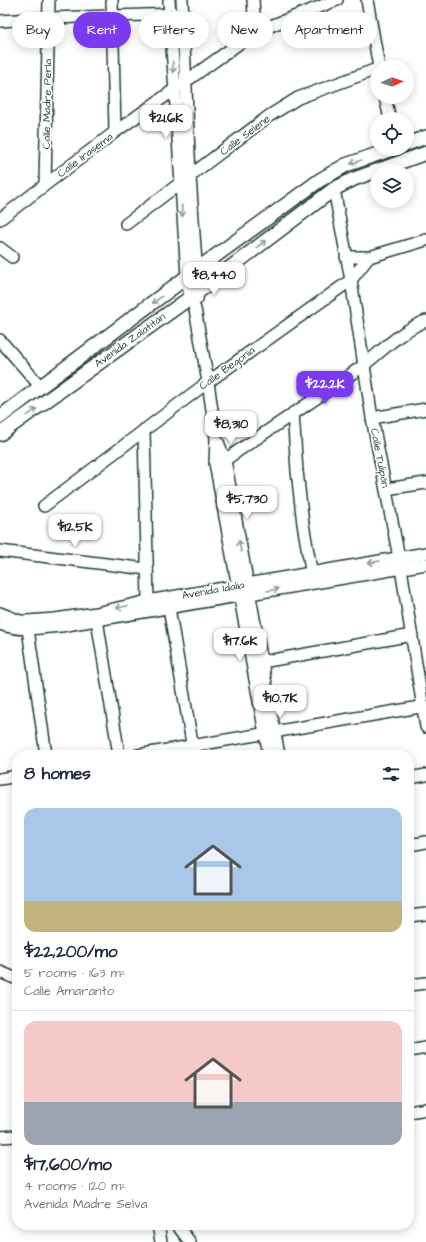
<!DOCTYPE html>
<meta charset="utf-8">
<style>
body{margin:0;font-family:"Architects Daughter",sans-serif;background:#f6f6f7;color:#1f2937;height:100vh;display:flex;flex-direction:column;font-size:15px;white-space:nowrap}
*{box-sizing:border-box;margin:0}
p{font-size:13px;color:#747a83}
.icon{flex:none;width:22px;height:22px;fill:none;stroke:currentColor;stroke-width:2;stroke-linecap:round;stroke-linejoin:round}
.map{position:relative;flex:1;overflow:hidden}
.drawer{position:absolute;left:12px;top:750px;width:402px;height:480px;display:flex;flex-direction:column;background:#fff;border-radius:16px;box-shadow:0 2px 10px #0003}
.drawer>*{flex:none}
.hud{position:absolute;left:12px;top:12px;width:402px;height:36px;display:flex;gap:8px}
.needle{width:26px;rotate:86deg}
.fabs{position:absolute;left:370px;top:60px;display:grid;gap:8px}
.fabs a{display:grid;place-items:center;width:44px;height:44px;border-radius:50%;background:#fff;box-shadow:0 2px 10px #0003;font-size:20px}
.price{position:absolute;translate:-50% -34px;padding:0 9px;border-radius:8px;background:#fff;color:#222;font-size:13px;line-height:26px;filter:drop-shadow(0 1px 2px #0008)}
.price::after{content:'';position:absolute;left:50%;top:24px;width:12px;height:9px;margin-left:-6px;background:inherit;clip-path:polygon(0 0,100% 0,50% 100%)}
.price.current{background:#7c3aed;color:#fff}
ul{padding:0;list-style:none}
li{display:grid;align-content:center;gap:8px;height:212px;padding:0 12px}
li+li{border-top:1px solid #e0e1e3}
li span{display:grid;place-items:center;height:124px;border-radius:12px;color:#555}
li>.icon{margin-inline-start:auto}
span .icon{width:72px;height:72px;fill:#fffc;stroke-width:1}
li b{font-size:17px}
h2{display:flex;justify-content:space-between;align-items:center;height:48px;padding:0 12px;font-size:17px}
.chip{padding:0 14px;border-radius:18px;background:#fff;box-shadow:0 2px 10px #0003;font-size:14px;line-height:36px}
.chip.current{background:#7c3aed;color:#fff}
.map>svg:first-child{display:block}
</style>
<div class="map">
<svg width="426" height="1242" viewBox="0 0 426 1242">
<rect width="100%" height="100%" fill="#fff"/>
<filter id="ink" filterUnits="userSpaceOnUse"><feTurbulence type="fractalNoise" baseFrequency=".025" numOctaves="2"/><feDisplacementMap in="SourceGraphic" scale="8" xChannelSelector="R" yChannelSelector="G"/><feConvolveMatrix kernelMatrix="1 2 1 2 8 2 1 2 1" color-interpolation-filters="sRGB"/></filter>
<g filter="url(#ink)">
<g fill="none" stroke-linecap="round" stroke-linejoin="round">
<defs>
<g id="minor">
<polyline points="112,0 115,132"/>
<polyline points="169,0 187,277 190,297 195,309 208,382 216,438 215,463 269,755"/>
<polyline points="182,0 190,176 198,292 197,299"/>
<polyline points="253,0 255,32"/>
<polyline points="367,0 379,67"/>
<polyline points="0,21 49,18 177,14"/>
<polyline points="385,97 390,119"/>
<polyline points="45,184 49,0"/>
<polyline points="334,189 351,280 372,418 401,568 426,727"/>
<polyline points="0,219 115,132 255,32 337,0"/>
<polyline points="126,224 269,116 298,98 377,69"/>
<polyline points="0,248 12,257"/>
<polyline points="346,257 369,257"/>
<polyline points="0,340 41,387"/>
<polyline points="293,413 297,471 303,524 313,581"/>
<polyline points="372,418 426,409"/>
<polyline points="144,430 148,601"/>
<polyline points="218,442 225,460 279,755"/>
<path d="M218,462L225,460C271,428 318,398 364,365C383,350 403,329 426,321"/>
<polyline points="386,489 426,483"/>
<polyline points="44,506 208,382 351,280 369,257 426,240"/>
<polyline points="0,551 147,569"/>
<polyline points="168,602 194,755"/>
<polyline points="0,613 20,621 27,621 55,619 96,613 148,601 426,553"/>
<polyline points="97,620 119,755"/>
<polyline points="27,622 46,755"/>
<path d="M0,624C20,632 41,628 61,626L426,564"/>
<polyline points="262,662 412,635"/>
<polyline points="138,755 426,706"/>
<polyline points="409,778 426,775"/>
<polyline points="0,779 17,776"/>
<polyline points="409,845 426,842"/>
<polyline points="409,916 426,914"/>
<polyline points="0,972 17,979"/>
<polyline points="409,985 426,983"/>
<polyline points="409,1051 426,1048"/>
<polyline points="409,1112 426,1109"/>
<polyline points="0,1137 17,1136"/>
<polyline points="158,1225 161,1242"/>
<polyline points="177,1225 190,1242"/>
</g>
<g id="tertiary">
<polyline points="407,144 426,137"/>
<polyline points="0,417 196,270 320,180 346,165 392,149"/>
<polyline points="0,434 198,292 334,189 354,179 426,153"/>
</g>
</defs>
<use href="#minor" stroke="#1f3d34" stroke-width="14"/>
<use href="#tertiary" stroke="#1f3d34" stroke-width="16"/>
<use href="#minor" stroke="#fff" stroke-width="11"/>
<use href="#tertiary" stroke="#fff" stroke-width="13"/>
</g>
<defs><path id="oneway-shaft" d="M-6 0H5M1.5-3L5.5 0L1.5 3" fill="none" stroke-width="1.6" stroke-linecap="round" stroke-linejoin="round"/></defs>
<g stroke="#8f9e9a">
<use href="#oneway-shaft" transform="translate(173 67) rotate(86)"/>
<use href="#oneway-shaft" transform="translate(356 162) rotate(161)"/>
<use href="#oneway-shaft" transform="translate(182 211) rotate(86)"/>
<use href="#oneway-shaft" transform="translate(261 244) rotate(-37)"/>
<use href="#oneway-shaft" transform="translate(157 300) rotate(143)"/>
<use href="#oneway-shaft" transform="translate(32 412) rotate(-36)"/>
<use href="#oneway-shaft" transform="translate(240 546) rotate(-100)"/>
<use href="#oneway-shaft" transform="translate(374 562) rotate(170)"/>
<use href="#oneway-shaft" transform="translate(273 590) rotate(-10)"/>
<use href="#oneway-shaft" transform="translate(122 607) rotate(168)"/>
</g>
</g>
<g text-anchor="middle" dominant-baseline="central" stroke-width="3.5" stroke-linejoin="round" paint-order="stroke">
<g font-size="11" fill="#1f3d34" stroke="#fff">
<text transform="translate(47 104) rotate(-89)">Calle Madre Perla</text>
<text transform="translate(245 135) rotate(-37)">Calle Selene</text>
<text transform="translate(85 155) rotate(-37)">Calle Irasema</text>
<text transform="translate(130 340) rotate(-36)">Avenida Zalatitán</text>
<text transform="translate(227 368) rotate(-36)">Calle Begonia</text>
<text transform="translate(380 458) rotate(79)">Calle Tulipán</text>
<text transform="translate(213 590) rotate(-10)">Avenida Idalia</text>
</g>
</g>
</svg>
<div class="fabs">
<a><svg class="needle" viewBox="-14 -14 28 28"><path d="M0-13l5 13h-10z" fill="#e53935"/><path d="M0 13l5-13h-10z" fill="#747a83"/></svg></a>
<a><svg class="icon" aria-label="locate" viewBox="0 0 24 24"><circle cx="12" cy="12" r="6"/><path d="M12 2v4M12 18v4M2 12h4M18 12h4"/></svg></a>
<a><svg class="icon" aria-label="layers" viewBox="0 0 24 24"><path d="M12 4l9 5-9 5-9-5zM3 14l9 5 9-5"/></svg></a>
</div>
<b class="price" style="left:166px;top:139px">$21.6K</b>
<b class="price" style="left:214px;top:296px">$8,440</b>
<b class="price current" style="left:325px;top:405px">$22.2K</b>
<b class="price" style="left:231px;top:445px">$8,310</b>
<b class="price" style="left:247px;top:520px">$5,730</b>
<b class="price" style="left:75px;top:548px">$12.5K</b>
<b class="price" style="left:240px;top:662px">$17.6K</b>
<b class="price" style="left:280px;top:719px">$10.7K</b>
<div class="hud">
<a class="chip">Buy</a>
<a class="chip current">Rent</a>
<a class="chip">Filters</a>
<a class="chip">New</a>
<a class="chip">Apartment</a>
</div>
<section class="drawer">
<h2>8 homes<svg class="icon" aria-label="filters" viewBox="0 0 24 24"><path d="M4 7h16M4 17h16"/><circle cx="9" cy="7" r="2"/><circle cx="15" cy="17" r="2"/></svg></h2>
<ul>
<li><span style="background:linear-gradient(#a9c7e8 75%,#c2b280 0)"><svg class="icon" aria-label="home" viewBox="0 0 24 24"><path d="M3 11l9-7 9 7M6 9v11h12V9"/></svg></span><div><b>$22,200/mo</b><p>5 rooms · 163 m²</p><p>Calle Amaranto</p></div></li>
<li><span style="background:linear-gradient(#f6c9c9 65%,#9aa5b1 0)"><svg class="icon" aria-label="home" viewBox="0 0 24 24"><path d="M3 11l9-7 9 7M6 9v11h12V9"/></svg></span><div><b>$17,600/mo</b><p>4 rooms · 120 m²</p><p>Avenida Madre Selva</p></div></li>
</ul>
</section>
</div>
